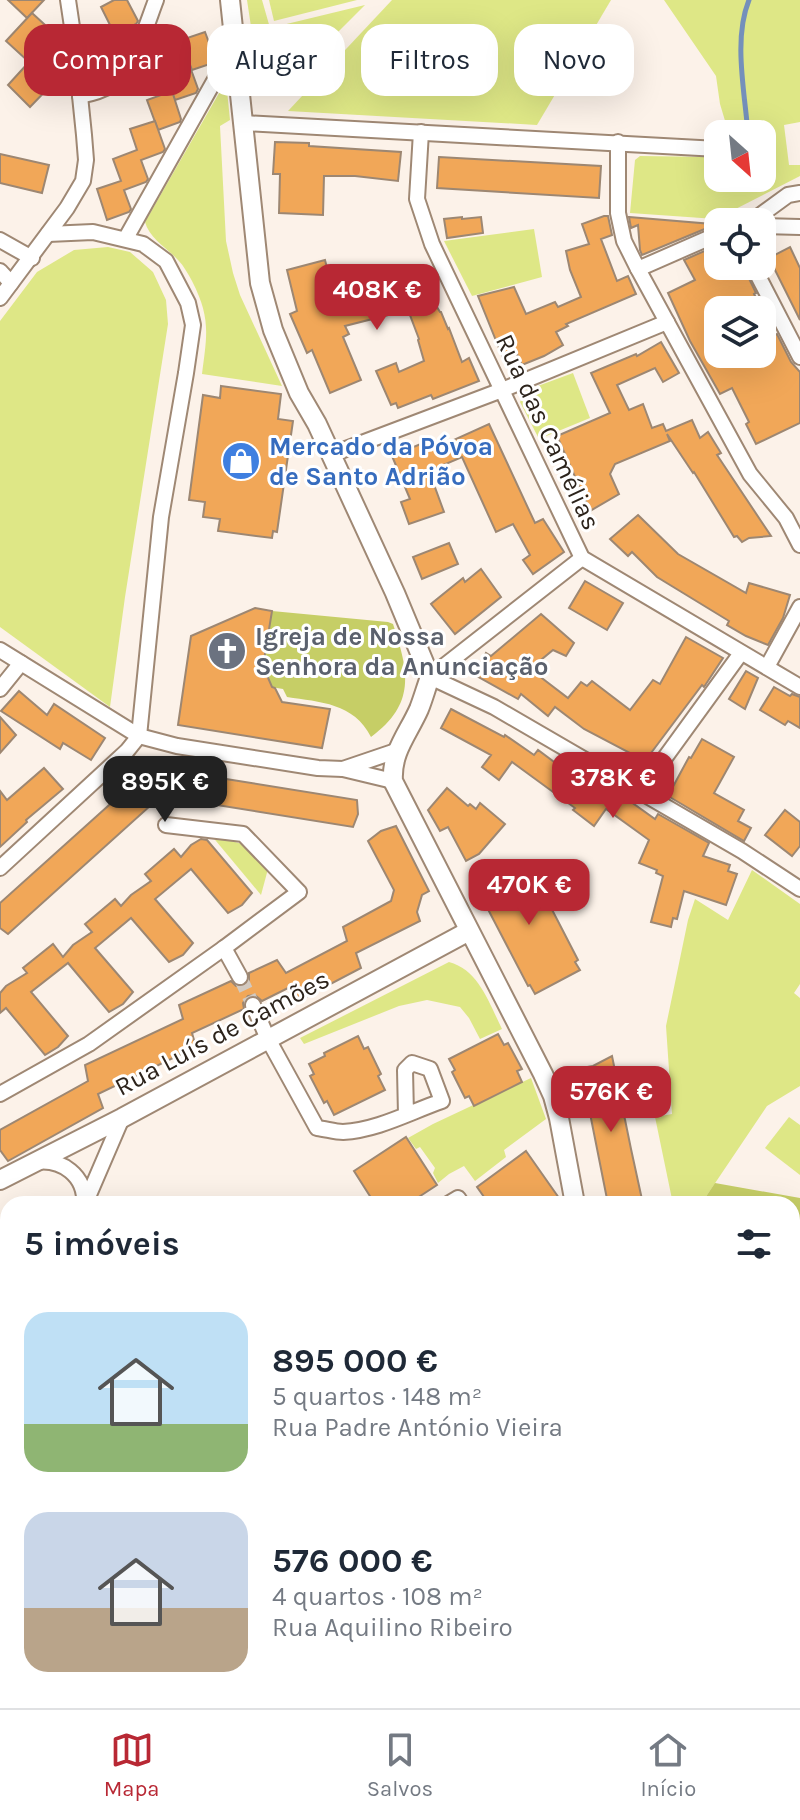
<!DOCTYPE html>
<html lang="pt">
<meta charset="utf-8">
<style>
body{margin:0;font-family:Karla,sans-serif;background:#f6f6f7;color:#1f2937;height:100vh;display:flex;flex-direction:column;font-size:30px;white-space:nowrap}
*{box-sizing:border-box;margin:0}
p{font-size:26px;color:#747a83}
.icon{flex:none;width:44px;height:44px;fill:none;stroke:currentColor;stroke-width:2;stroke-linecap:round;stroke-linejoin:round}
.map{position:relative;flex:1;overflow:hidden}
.sheet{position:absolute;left:0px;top:1196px;width:800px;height:512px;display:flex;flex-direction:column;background:#fff;border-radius:24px 24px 0 0;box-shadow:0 8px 32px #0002}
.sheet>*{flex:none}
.banner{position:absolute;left:24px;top:24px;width:752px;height:72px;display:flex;gap:16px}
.needle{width:52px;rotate:153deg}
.controls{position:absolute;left:704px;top:120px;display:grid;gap:16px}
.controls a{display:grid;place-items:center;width:72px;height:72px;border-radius:16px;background:#fff;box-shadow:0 8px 32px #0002;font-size:40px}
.price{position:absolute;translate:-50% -68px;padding:0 18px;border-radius:16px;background:#b82834;color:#fff;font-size:26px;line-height:52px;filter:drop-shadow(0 2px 4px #0008)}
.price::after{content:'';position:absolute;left:50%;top:48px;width:24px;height:18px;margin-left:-12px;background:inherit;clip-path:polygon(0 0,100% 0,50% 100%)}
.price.active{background:#222;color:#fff}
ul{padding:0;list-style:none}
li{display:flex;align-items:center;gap:24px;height:200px;padding:0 24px}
li span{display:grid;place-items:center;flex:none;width:224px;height:160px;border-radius:24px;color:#555}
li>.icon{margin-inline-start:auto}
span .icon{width:96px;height:96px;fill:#fffc;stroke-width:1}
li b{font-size:34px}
h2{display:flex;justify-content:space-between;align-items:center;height:96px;padding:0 24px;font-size:34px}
.pill{padding:0 28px;border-radius:24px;background:#fff;box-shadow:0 8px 32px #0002;font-size:28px;line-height:72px}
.pill.active{background:#b82834;color:#fff}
.menu{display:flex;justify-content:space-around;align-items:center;height:112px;border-top:2px solid #e0e1e3;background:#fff;font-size:22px;color:#747a83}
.menu a{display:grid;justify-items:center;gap:4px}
.menu .active{color:#b82834}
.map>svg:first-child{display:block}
</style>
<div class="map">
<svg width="800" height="1708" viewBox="0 0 800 1708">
<rect width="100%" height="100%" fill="#fcf2e9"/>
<g fill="#dee786">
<polygon points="247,0 262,0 270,28 365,5 290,80 265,89 258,73"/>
<polygon points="269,0 357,0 274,21"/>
<polygon points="392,0 611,0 537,125 288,111"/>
<polygon points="664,0 800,0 800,122 784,125 789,165 800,165 800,176 716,219 630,213 635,160 640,156 713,157 718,153 718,178 762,178 762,134 729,134 720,104 716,76"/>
<path d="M226,81L230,120L220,126L226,241L233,273L240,295L282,386L202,374C207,335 211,318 192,281C188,274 184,266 178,260C167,248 149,238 145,222Z"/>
<polygon points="534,229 542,277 472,296 444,241"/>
<polygon points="108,247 130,252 153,272 166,300 168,324 125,597 110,707 0,627 0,321 37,272 74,250"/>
<polygon points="573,373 590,418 539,439 520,402 527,390"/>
<polygon points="211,835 249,846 268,869 261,895"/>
<polygon points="752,870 800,904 800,984 794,993 800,998 800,1086 767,1106 701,1204 673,1204 655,1117 672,1114 666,1026 688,920 695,899 728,920"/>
<path d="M449,962C479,970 489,1003 502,1029L480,1039L469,1018L460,1007L427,1000L399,1006L304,1044L300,1038Z"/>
<polygon points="531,1078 546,1119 504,1150 506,1157 475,1181 464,1166 449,1174 438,1183 433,1173 435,1168 420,1147 416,1149 408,1138 433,1124"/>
<polygon points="789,1117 800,1125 800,1175 765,1148"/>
</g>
<g fill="#c6ce66">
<path d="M272,611L388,622L393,624C409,672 416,704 371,737C354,703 320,702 287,697L283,689L271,687L263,666Z"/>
<polygon points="715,1183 800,1198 800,1295 792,1294 792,1204 701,1204"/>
</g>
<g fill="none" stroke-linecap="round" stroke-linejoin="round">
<path stroke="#7490bb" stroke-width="5" d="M748,134C745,93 733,39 749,0"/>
</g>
<g fill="#f1a758" stroke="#9d8772" stroke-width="2" fill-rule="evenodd">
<polygon points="8,0 44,0 27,18"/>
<polygon points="114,0 127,0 138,21 136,24 116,35 125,52 121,59 104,67 89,39 111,27 114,33 101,7"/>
<polygon points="32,13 55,34 34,57 57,79 30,107 8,85 29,62 6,41"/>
<polygon points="205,32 215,59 213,63 192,70 181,40"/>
<polygon points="188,61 198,89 196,93 175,100 164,70"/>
<polygon points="172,91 181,119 180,122 158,130 147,100"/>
<polygon points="155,121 165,149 163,152 141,160 148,179 146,182 124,190 131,209 129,212 107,220 97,189 121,181 113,159 137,150 130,129"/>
<polygon points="275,142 309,143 309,146 401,152 398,181 355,176 324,176 323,215 279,213 280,174 273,174"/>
<polygon points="0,154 49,165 42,193 0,183"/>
<polygon points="439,157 601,166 599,198 437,188"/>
<polygon points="604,216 608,216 612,235 601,239 617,281 628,276 636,294 566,324 568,326 556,332 563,345 544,356 522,365 516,352 503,358 478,296 514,287 526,314 555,302 558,307 581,297 570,270 566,251 589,244 582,224"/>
<polygon points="462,217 462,219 481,217 483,233 447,238 444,219"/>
<polygon points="629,217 712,224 712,226 642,255 640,250 638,225 631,228"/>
<path d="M718,245V266H743L756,293L754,294L775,335L777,334L791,362L800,372V423L756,444L746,424L749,422L732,388L720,394L690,341L668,293L695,280L684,260ZM718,310H762V354H718Z"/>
<polygon points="790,247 800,268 800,320 769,258"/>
<polygon points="325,260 333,292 370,282 371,284 426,269 437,307 440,312 441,312 448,329 449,328 462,362 469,358 479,381 433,399 431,395 398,408 396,403 391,405 376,371 396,363 399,372 424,361 418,340 419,339 408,310 345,326 349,334 343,337 361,380 330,393 312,350 307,353 290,314 297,311 287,270"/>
<polygon points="661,342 679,373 663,382 655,368 617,385 629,410 643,404 652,428 663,424 666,431 692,420 700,438 708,432 721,453 717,455 771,536 749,538 742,542 737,536 734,537 694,472 693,473 667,434 670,441 615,464 610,474 619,494 590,511 557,436 610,413 591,373 636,354 637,356"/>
<polygon points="221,386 281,394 278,419 293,421 277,532 273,531 272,538 218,531 220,519 203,517 205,502 189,500 203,395 220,398"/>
<polygon points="489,424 535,523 543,519 564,552 533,574 523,560 530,555 513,524 496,532 462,457 429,471 444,512 409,524 401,502 410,499 392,456 430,440 434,449"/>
<polygon points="638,515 678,554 746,593 749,583 790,595 783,618 768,645 746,636 727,625 729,621 657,577 632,552 628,556 610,539"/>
<polygon points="449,543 458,564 422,579 413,557"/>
<polygon points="481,569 501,597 455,634 431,604 463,578 465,582"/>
<polygon points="585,581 623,603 607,630 569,608"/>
<polygon points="255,608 272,611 263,666 272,687 275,688 282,702 330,709 322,748 178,725 191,636"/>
<polygon points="541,614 574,643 566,656 553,650 530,669 568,698 581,682 587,686 592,681 630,710 653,680 660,684 686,637 723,658 704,687 702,685 645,761 584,729 555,707 548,716 521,694 518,699 475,675 486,653 491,656"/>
<polygon points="746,671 758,678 745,709 729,699"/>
<polygon points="774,687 790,696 792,694 800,697 800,728 788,721 785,725 760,710"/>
<polygon points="19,691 47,715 54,704 105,738 91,760 63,743 60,749 1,711"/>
<polygon points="451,709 504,737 505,735 534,755 538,750 581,782 585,776 621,802 624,797 655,819 658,814 709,843 703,856 730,865 728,871 737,874 726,905 684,891 677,919 673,918 671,927 651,922 663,876 656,873 657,870 639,863 649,840 606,809 594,826 573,810 575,808 512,762 499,780 482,767 491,755 441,728"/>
<polygon points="0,717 16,735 0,753"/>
<polygon points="702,739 734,757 714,793 744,810 738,821 751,828 744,841 668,796 689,757 691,758"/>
<polygon points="148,763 194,770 195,774 357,800 358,814 353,827 161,796 8,934 0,928 0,903 148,770"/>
<polygon points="44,768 63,789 26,820 27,822 0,847 0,791 7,800"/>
<polygon points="447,788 468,806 470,804 476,809 480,803 505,824 479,854 466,861 448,827 440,831 428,810"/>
<polygon points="785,810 800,822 800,846 792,856 765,835"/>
<polygon points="396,826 429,891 422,895 417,912 420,921 356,953 361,968 300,1000 290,987 262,1001 255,995 248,996 243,1003 244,1009 192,1033 196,1047 98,1094 103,1108 8,1161 0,1150 0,1130 88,1081 85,1065 183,1019 179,1005 231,981 236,986 244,986 249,981 249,973 277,960 286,973 347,941 343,927 391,901 394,890 368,841 381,831"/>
<polygon points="201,839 207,840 252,893 242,905 228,913 191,869 155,899 193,943 183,955 169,962 131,918 95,948 133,992 123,1004 109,1012 68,963 31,992 68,1036 58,1047 45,1055 6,1008 0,1013 0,993 6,986 27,973 23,968 53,944 63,957 73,945 92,932 85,924 115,899 121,906 131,895 151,881 145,874 174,849 181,857 191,845"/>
<polygon points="522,861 526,870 530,867 578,960 575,962 580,970 535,994 530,985 528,986 480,894 482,893 477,884"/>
<polygon points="498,1034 504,1045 508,1043 522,1069 517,1071 522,1082 474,1106 469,1096 465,1098 452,1072 455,1070 449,1059"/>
<polygon points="358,1036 364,1049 368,1047 381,1074 378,1076 385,1090 334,1115 327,1101 324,1103 310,1076 314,1074 309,1064 325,1056 324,1053"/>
<polygon points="612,1056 631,1149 643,1204 608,1204 581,1068 593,1066"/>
<polygon points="406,1137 437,1185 408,1204 375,1204 354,1171"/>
<polygon points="526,1151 559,1198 551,1204 489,1204 477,1187"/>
</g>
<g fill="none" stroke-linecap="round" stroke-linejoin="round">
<polyline stroke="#d2c9c0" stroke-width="14" stroke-dasharray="14 7" stroke-linecap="butt" points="240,977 253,1005"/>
<defs>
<g id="minor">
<path d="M80,96C90,94 102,91 111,85C134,69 146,26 156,0"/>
<polyline points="243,123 718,149"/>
<polyline points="421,132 417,199 432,244 582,558 800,687"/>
<polyline points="618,142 618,213 624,241 638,269 750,474 786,518 800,545"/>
<polyline points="751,222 788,195 800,193"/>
<polyline points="762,226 800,227"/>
<polyline points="126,238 235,44"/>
<polyline points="0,240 32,258"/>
<polyline points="753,266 800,357"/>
<polyline points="638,269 718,234"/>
<polyline points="0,271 11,283"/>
<polyline points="0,298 67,208 83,181 86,160 84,135 75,47 68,0"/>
<polyline points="330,455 502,390 667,322"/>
<polyline points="582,558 430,677 494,707 742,851 800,889"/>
<polyline points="0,650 139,736 177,746 318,768 343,769 396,751"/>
<polyline points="767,667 800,607"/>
<polyline points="0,689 21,663"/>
<polyline points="343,769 393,781"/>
<polyline points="640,792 741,653"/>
<polyline points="0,868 127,751 139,736 161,517 186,373 193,325 188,303 166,261 143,244 93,232 48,234"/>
<polyline points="224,948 240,977"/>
<path d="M253,1005L268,1039L317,1128C326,1129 335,1132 343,1132C378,1130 410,1112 442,1101L430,1069L412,1063L405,1070L406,1115"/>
<polyline points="0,1094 89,1044 224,948 299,892 243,834 166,825"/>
<path d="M35,1162C62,1158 86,1176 84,1204"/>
<polyline points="85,1204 122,1118"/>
<polyline points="448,1204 458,1198 462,1204"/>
<polyline points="0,1346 8,1341"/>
<polyline points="0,1436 8,1431"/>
</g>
<g id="tertiary">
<path d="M230,0L260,283L273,330L299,393L317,424L395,593L430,677C426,688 423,699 419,709C408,734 391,752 393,781L543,1074L553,1096L559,1118L575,1204"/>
<polyline points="0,1180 122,1118 469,931"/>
<polyline points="621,1700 621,1708"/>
</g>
</defs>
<use href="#minor" stroke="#9f8874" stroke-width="18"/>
<use href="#tertiary" stroke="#9f8874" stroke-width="22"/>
<use href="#minor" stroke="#fff" stroke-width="14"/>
<use href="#tertiary" stroke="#fff" stroke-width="18"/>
</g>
<defs>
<symbol id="shop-disc" viewBox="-11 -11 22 22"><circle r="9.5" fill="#3f7fe0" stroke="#fff"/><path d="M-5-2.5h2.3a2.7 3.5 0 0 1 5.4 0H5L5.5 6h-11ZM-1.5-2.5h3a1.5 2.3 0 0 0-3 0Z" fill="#fff"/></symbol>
<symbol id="church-disc" viewBox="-11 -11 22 22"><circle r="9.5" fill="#6b7280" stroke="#fff"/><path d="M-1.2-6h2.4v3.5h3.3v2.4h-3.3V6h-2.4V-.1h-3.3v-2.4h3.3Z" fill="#fff"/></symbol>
</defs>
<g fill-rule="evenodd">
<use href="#shop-disc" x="219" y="439" width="44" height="44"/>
<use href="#church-disc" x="205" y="629" width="44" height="44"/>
</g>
<g text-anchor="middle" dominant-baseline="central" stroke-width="6" stroke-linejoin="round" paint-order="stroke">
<g font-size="26" fill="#2c231b" stroke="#fff">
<text transform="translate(548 432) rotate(65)">Rua das Camélias</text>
<text transform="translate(222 1033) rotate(-28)">Rua Luís de Camões</text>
</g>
<g font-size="26" font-weight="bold" fill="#366cbe" stroke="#fff" text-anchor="start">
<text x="269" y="446">Mercado da Póvoa<tspan x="269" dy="30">de Santo Adrião</tspan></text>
</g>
<g font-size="26" font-weight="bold" fill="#5b616d" stroke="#fff" text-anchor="start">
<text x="255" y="636">Igreja de Nossa<tspan x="255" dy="30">Senhora da Anunciação</tspan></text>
</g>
</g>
</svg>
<div class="controls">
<a><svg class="needle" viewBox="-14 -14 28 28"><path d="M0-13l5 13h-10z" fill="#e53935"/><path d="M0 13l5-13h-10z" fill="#747a83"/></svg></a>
<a><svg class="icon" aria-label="locate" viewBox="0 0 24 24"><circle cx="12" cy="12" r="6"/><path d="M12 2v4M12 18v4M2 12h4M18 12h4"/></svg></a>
<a><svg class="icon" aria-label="layers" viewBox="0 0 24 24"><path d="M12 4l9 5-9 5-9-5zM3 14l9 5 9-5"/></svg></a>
</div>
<b class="price" style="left:377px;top:332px">408K €</b>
<b class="price" style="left:613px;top:820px">378K €</b>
<b class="price active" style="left:165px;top:824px">895K €</b>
<b class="price" style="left:529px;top:927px">470K €</b>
<b class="price" style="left:611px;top:1134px">576K €</b>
<div class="banner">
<a class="pill active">Comprar</a>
<a class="pill">Alugar</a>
<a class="pill">Filtros</a>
<a class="pill">Novo</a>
</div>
<section class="sheet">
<h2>5 imóveis<svg class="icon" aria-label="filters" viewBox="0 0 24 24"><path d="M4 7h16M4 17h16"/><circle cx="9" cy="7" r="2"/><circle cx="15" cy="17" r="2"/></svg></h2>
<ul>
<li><span style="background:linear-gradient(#bfe0f5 70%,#8fb573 0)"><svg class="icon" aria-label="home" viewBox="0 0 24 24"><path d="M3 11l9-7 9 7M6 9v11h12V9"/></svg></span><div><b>895 000 €</b><p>5 quartos · 148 m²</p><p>Rua Padre António Vieira</p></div></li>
<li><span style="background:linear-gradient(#c9d6e8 60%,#b9a48a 0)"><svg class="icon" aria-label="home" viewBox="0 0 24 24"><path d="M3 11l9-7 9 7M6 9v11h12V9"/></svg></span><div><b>576 000 €</b><p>4 quartos · 108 m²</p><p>Rua Aquilino Ribeiro</p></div></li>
</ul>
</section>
</div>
<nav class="menu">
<a class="active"><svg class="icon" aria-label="map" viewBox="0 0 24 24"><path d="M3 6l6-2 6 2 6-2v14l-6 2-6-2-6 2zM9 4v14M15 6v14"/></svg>Mapa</a>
<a><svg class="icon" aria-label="saved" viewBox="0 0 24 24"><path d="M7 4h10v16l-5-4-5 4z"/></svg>Salvos</a>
<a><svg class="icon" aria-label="home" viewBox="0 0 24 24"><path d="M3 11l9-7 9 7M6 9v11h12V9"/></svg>Início</a>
</nav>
